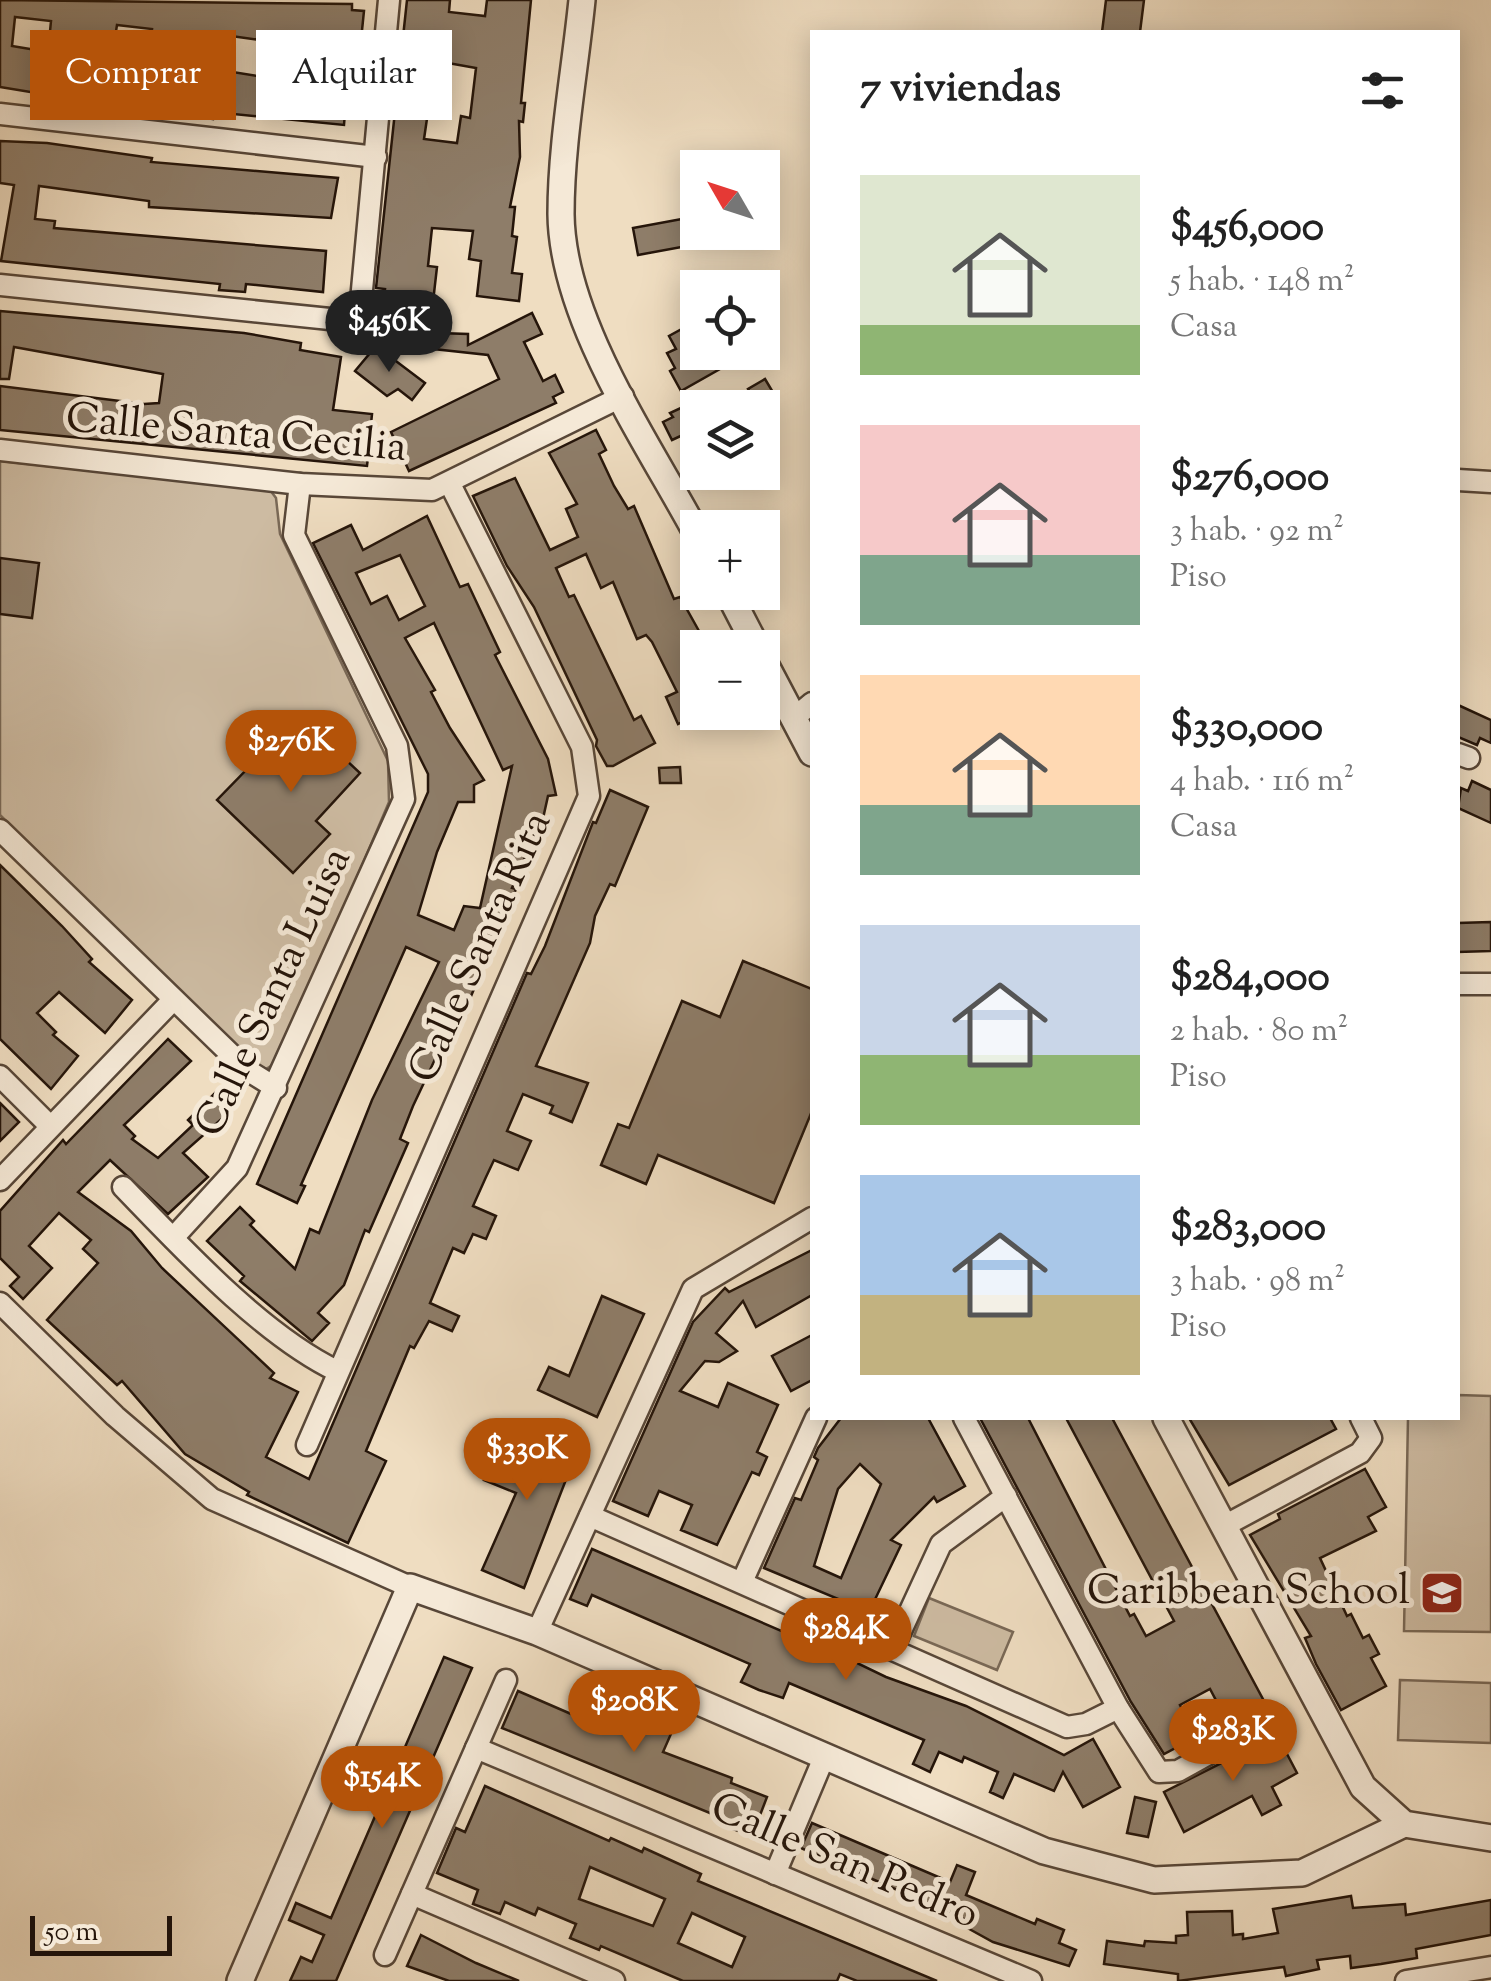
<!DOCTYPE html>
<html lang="es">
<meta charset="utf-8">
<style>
body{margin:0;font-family:"Sorts Mill Goudy",serif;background:#f6f6f6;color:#222;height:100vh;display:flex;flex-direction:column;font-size:38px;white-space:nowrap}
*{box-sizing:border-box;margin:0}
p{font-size:32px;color:#767676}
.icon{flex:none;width:55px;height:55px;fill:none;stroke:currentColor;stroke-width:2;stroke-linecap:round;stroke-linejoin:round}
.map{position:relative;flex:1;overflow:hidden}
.drawer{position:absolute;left:810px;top:30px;width:650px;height:1390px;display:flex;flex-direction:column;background:#fff;border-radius:0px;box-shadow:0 5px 25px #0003}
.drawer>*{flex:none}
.top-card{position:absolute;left:30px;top:30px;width:630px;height:90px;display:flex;gap:20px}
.needle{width:65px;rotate:309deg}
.tools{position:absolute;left:680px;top:150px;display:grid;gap:20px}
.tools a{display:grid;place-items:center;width:100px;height:100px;border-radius:0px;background:#fff;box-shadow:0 5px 25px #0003;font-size:50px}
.scale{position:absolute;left:30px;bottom:25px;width:142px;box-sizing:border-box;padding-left:10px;border:5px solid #25150a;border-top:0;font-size:28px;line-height:35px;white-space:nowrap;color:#25150a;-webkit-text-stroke:8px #f5e9d7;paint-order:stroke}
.price{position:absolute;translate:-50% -85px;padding:0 22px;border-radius:35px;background:#b45309;color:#fff;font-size:32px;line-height:65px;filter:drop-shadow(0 2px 5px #0008)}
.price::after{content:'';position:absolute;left:50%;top:60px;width:30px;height:22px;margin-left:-15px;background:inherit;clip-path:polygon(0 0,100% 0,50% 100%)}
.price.selected{background:#222;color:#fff}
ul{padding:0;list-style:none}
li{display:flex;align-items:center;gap:30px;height:250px;padding:0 50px}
li span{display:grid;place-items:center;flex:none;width:280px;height:200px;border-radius:0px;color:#555}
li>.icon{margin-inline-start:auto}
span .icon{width:120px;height:120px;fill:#fffc;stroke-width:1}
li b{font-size:42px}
h2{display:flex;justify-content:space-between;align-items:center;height:120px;padding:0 50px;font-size:42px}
.pill{padding:0 35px;border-radius:0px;background:#fff;box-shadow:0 5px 25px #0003;font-size:35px;line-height:90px}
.pill.selected{background:#b45309;color:#fff}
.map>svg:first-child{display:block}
</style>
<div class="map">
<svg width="1491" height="1981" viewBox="0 0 1491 1981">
<rect width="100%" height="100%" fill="#efddc1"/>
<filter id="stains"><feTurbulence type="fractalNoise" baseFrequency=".002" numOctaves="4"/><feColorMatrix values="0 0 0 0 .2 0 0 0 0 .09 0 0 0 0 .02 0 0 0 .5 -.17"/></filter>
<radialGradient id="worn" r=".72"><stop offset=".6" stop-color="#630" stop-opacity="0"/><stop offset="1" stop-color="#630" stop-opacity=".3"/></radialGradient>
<g fill="#cdbba2" stroke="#796856" stroke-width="2.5">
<polygon points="0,461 270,490 276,498 280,534 388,761 389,802 279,1061 266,1069 254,1063 0,815"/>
<polygon points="1458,1395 1491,1396 1491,1632 1404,1631 1408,1418 1458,1418"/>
<polygon points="929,1598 1013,1632 997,1670 914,1636"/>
<polygon points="1400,1680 1491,1683 1491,1743 1398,1740"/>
</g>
<g fill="#8e7d69" stroke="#25150a" stroke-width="2.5" fill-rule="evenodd">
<path d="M0,0L352,4V10L364,11L360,50L323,47L319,84L347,87L344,125L214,112L213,119L161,111V104L109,95L108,101L79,100L0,87ZM15,17L51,21L48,52L12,46ZM117,25L152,29L147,62L112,56ZM224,35L275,42L270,78L220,70Z"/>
<path d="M407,0H450L449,12L485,16L487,0H531L521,103H525L523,122L519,121L520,157L510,207H515L512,236L517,237L512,273L522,274L519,301L477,296L481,261L469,259L473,231L432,228L428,266L437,267L433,302L442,303L439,333L468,334V345L532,313L542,334L524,342L543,381L555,375L563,392L553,397L556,403L409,471L391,432L499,379L488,355L378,343L397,319L382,312L385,289L376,288ZM448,63L476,68L470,118L461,116L457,143L424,139L429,105L440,107Z"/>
<polygon points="1106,0 1144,0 1140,32 1102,32"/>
<polygon points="0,141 47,143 152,158 151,162 338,178 331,218 149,207 149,201 39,186 35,219 55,221 54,228 326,251 323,292 246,284 245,292 219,290 220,284 1,261 14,185 0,183"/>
<polygon points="698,216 698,244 638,255 633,228"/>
<polygon points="0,311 244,333 301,343 300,350 341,357 333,410 372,414 371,424 353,448 370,440 367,466 0,430 0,386 144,404 159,403 163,374 14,347 9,379 0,379"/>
<polygon points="691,324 698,336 698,352 750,352 681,391 670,371 675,368 667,353 676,349 669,336"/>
<polygon points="376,346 425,383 412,400 398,389 387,396 355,371"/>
<polygon points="765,379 774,394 757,404 748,389"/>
<polygon points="698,400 698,428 672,440 663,422 673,417 670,413"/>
<polygon points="596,430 606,450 599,454 614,486 628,509 634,506 674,599 680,597 704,640 697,644 698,714 678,724 666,697 677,692 652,642 646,635 637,639 613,582 601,588 586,554 556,568 569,597 574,595 634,720 641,716 655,743 613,766 607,766 596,746 597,740 534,607 507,566 473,496 515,478 550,550 578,537 566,509 577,504 549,453"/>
<path d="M427,516L460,587L468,584L491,633L500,652L495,655L548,759L556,795L548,796L540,832L536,831L512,888L516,889L461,1020L455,1017L413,1106L400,1139L408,1143L369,1232L365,1230L344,1285L318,1313L329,1323L312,1341L240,1281L244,1276L207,1241L240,1207L254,1221L250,1225L295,1269L310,1229L319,1233L372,1100L439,962L406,947L301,1185L305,1186L297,1203L257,1184L428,792V774L313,543L351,525L363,550ZM400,555L425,606L399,620L387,596L371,604L356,573ZM434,623L503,770L512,766L480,908L464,906L454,930L418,915L437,852L458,802H474V785L484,780L450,728L431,692L435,690L405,638Z"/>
<polygon points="0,558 39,563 32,618 0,614"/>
<polygon points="1458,705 1491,720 1491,743 1480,738 1477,745 1458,737"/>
<polygon points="304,721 360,773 316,821 330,834 293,873 217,800 254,762 260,768"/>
<polygon points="680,767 681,783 660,783 659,768"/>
<polygon points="1472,781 1491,790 1491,823 1458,808 1461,788 1468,791"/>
<polygon points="610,790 648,807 615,886 610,884 595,916 590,943 536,1066 588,1083 572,1122 550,1113 553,1106 523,1094 507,1131 531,1141 518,1170 494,1160 486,1177 473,1206 496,1216 486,1239 473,1234 464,1253 453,1248 430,1303 459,1316 452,1331 429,1321 414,1348 410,1346 366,1451 386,1461 348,1543 247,1495 249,1492 185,1454 122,1381 117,1385 47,1320 98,1263 83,1249 91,1240 59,1213 29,1246 52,1268 23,1299 10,1286 19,1277 0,1258 0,1211 63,1140 66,1144 168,1039 191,1061 124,1125 135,1136 132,1139 158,1158 193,1125 188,1120 217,1091 234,1108 183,1153 208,1177 168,1214 110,1160 78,1192 131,1231 162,1268 274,1373 270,1378 298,1392 266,1457 309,1479 527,973 531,974 545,946 593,822 596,823"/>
<polygon points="0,865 62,926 92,959 89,962 132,1000 105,1033 59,992 37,1013 56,1032 53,1035 78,1056 51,1089 0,1039"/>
<polygon points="1491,922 1491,951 1458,952 1458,923"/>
<polygon points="743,961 812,989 812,1111 774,1203 658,1155 646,1184 601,1165 618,1124 629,1128 682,1001 720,1017"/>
<polygon points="0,1103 19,1122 0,1141"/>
<polygon points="812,1250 812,1295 756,1327 743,1301 716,1333 737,1351 719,1362 705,1361 680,1391 718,1407 728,1383 778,1405 757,1452 767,1457 759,1475 752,1472 717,1545 681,1530 692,1505 659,1491 648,1516 613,1501 693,1322 725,1288 729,1292"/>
<polygon points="602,1296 644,1314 597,1417 538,1390 549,1367 569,1376"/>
<polygon points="812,1335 812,1380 791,1391 772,1356"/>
<path d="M841,1418H928L965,1486L937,1502L934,1497L891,1540L901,1545L869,1612L764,1568L795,1498L801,1500L818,1460L814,1457L818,1448ZM860,1464L881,1484L841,1578L814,1566L838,1489Z"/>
<polygon points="980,1418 1028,1418 1130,1616 1134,1614 1146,1636 1174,1621 1066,1418 1112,1418 1264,1701 1227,1721 1210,1689 1180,1705 1196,1737 1164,1754 1131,1702"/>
<polygon points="1189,1418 1330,1418 1336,1429 1229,1485"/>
<polygon points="548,1433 579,1446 524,1588 482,1570 516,1493 484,1480 501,1439 539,1455"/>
<polygon points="1365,1469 1386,1507 1368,1517 1376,1531 1320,1558 1347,1616 1351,1614 1363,1638 1369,1635 1379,1654 1371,1658 1386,1686 1341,1710 1316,1664 1305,1638 1311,1636 1250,1535 1280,1519 1278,1514"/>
<polygon points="592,1549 816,1646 819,1640 836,1647 834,1652 886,1677 966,1706 1064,1755 1093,1739 1120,1787 1083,1807 1063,1772 1054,1791 1014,1774 1003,1798 990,1792 998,1772 964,1757 962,1762 939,1752 930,1772 913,1764 924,1740 789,1683 783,1698 759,1690 741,1682 750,1664 592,1595 587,1606 570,1599"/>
<polygon points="444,1657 472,1668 336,1981 290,1981 301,1957 312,1962 324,1935 289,1920 296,1903 331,1918"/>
<polygon points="518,1691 585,1720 596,1694 674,1727 663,1752 732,1778 731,1783 767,1797 752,1836 730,1828 732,1822 502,1728"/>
<polygon points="1277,1735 1297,1773 1272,1787 1281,1805 1262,1815 1252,1796 1184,1832 1164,1792"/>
<path d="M485,1786L609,1841L611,1838L642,1852L644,1848L701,1874L698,1881L937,1981H857L840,1974L837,1981H683L601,1946L599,1950L570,1938L576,1924L538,1908L535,1915L505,1902L500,1914L473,1904L478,1890L437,1873L456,1828L465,1832ZM590,1867L665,1899L653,1926L579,1899ZM692,1913L745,1937L732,1967L678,1943Z"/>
<polygon points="1135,1797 1156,1802 1148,1837 1127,1833"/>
<polygon points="812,1823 950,1882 957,1865 975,1872 966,1895 1035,1924 1037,1919 1064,1930 1059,1943 1076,1950 1069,1966 993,1942 962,1925 964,1919 801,1848"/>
<polygon points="1351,1896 1353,1908 1405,1904 1406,1915 1491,1900 1491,1935 1416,1949 1417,1958 1381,1964 1351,1968 1350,1956 1317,1960 1319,1969 1286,1976 1284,1967 1178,1981 1178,1974 1104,1964 1107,1941 1144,1946 1145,1941 1176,1943 1176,1936 1188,1935 1187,1912 1232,1911 1233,1935 1243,1934 1243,1939 1278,1933 1273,1909"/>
<polygon points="421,1935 476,1963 519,1981 449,1981 407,1966"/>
</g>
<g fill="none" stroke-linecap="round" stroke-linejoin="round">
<defs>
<g id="minor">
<polyline points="0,114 376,157"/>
<polyline points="0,285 359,322 389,0"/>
<polyline points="0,450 300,484 432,490 623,396"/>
<polyline points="1458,480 1491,482"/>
<polyline points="794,718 812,703"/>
<polyline points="1458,754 1469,758"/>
<polyline points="0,830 247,1070 276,1088"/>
<polyline points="1458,984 1491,984"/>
<polyline points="0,1076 50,1126"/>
<polyline points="0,1180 173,1000"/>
<path d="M123,1187C182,1248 262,1335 337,1371"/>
<polyline points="173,1238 237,1168 404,799 397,746 294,535 300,484"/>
<polyline points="0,1303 115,1416 212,1499 410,1587"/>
<polyline points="964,1418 1118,1708 1159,1772 1178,1771 1277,1716"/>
<polyline points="307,1445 589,796 582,747 450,484"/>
<polyline points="590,1516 1067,1727 1086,1724 1118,1708"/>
<polyline points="1224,1526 1360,1453 1371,1438 1361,1418"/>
<polyline points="742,1582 816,1418"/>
<polyline points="537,1632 693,1289 812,1218"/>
<polyline points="893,1648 941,1544 1006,1496"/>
<polyline points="476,1748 1031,1981"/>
<polyline points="775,1874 825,1755"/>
<polyline points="412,1894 614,1981"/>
<polyline points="385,1955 506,1680"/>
<polyline points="1406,1981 1491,1967"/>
</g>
<g id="tertiary">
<path d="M582,0C575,70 561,144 561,214C562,320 648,443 698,536"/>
<polyline points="728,592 757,648"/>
<polyline points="762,658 812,753"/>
<polyline points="1166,1418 1363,1787 1404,1824 1491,1838"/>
<polyline points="240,1981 410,1587 537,1632 1044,1851 1154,1880 1302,1873 1404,1824"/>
</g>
</defs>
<use href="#minor" stroke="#584738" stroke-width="25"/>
<use href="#tertiary" stroke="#584738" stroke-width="30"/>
<use href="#minor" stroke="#f5e9d7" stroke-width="20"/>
<use href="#tertiary" stroke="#f5e9d7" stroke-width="25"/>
</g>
<defs>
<symbol id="school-square" viewBox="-11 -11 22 22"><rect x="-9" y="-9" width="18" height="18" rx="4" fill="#8f2418" stroke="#f5e9d7"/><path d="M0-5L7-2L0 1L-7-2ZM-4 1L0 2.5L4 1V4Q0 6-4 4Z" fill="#fff"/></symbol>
</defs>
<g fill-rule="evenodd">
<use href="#school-square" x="1417" y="1568" width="50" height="50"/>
</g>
<g text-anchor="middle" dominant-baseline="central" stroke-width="10" stroke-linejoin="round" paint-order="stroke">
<g font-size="42" fill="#25150a" stroke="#f5e9d7">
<text transform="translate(236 435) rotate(5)">Calle Santa Cecilia</text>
<text transform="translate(482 948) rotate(-66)">Calle Santa Rita</text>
<text transform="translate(275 993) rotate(-65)">Calle Santa Luisa</text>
<text transform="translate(844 1863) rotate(23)">Calle San Pedro</text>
</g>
<g font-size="42" fill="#25150a" stroke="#f5e9d7" text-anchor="end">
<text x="1410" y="1593">Caribbean School</text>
</g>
</g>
<rect width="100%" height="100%" filter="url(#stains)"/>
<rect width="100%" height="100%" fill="url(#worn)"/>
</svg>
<div class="tools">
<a><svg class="needle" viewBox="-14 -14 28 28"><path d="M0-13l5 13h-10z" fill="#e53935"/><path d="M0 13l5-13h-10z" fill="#767676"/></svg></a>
<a><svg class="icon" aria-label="locate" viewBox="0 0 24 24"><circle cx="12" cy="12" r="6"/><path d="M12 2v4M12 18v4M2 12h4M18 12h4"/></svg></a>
<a><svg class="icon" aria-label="layers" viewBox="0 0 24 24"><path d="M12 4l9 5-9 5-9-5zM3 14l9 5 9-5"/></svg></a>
<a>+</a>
<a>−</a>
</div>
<div class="scale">50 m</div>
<b class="price selected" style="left:389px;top:375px">$456K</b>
<b class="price" style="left:291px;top:795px">$276K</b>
<b class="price" style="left:527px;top:1503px">$330K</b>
<b class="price" style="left:846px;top:1683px">$284K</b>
<b class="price" style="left:634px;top:1755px">$208K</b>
<b class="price" style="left:1233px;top:1784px">$283K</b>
<b class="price" style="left:382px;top:1831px">$154K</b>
<div class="top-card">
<a class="pill selected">Comprar</a>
<a class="pill">Alquilar</a>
</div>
<section class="drawer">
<h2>7 viviendas<svg class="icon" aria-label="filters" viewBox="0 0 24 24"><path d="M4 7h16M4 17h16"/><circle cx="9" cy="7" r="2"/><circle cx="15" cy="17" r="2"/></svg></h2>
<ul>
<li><span style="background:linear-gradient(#dfe7d0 75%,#8fb573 0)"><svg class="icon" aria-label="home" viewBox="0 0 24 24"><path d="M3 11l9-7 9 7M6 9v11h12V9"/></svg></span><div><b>$456,000</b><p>5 hab. · 148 m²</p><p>Casa</p></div></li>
<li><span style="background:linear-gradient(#f6c9c9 65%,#7fa58c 0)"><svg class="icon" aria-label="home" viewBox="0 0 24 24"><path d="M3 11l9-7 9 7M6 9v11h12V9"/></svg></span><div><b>$276,000</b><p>3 hab. · 92 m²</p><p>Piso</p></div></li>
<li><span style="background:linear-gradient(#ffd9b3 65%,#7fa58c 0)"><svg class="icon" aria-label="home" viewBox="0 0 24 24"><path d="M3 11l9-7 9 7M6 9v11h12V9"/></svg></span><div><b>$330,000</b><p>4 hab. · 116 m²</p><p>Casa</p></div></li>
<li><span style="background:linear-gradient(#c9d6e8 65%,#8fb573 0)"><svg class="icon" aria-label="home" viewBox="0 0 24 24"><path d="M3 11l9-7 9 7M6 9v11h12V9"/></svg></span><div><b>$284,000</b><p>2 hab. · 80 m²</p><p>Piso</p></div></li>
<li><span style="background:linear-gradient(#a9c7e8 60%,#c2b280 0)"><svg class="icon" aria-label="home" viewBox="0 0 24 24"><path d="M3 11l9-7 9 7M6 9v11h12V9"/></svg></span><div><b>$283,000</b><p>3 hab. · 98 m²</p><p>Piso</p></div></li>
</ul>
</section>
</div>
